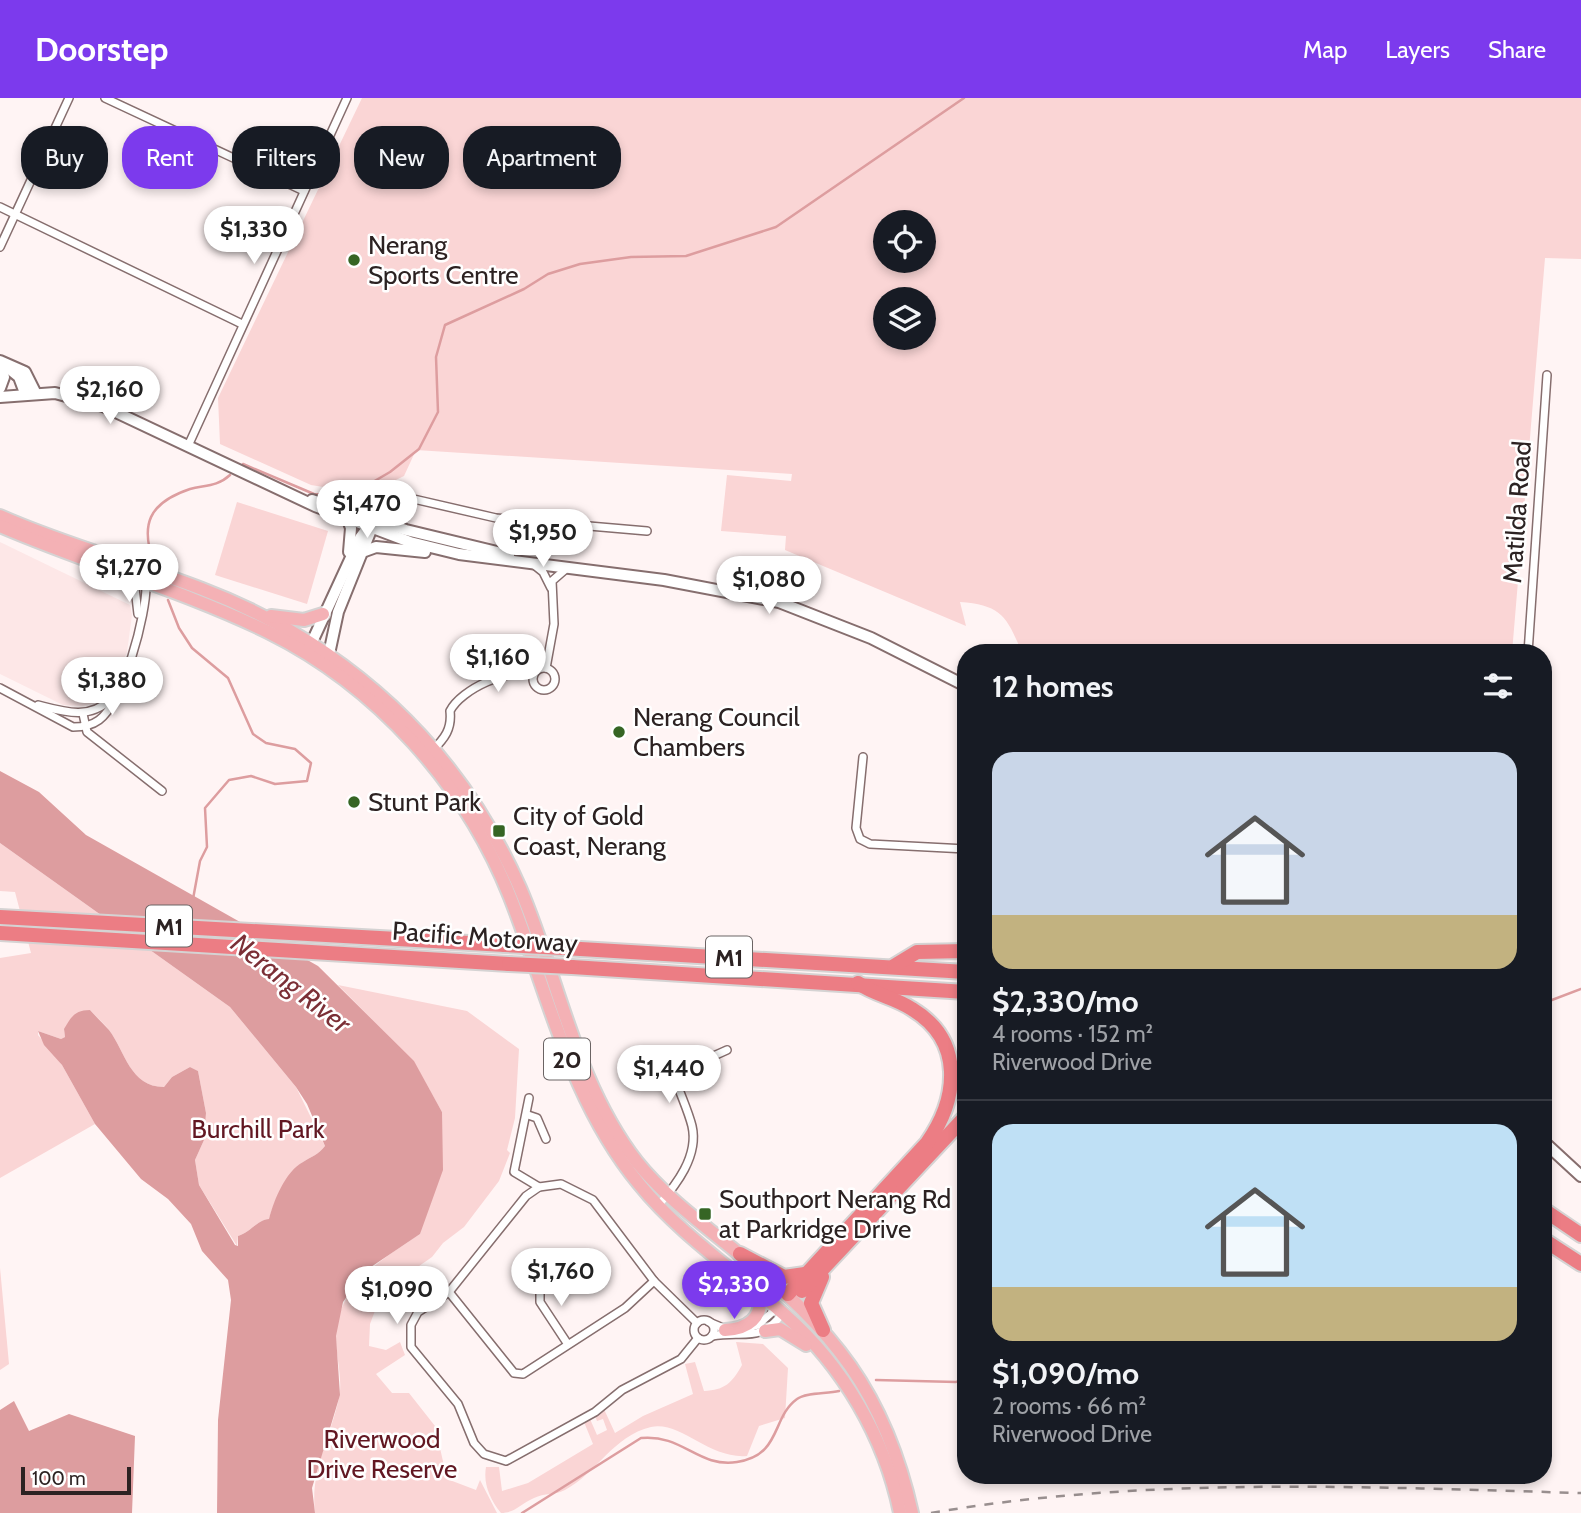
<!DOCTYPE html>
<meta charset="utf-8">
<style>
body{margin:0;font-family:Cabin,sans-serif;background:#20242c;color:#f1f3f6;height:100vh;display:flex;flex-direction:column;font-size:26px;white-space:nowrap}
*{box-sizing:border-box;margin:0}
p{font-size:23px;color:#9ea1a6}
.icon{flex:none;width:38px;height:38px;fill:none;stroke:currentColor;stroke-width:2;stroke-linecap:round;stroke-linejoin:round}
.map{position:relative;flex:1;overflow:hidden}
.panel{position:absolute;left:957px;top:546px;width:595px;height:840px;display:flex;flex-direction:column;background:#171b24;border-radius:28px;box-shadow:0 4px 10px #0003}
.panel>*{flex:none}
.banner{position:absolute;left:21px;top:28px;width:665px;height:63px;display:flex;gap:14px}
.tools{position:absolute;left:873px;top:112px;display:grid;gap:14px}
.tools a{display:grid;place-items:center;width:63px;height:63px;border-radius:50%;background:#171b24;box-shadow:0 4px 10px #0003;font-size:35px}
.scale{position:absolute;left:21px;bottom:18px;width:110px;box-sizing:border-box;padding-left:7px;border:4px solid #2c2222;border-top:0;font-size:19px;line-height:24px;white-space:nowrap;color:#2c2222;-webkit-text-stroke:5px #fff;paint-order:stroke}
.price{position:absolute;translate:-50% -60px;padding:0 16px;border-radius:24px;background:#fff;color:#222;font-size:23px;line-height:46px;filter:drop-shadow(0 2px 4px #0008)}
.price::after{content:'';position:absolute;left:50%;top:42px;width:21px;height:16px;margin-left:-10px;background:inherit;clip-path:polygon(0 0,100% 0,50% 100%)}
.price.on{background:#7c3aed;color:#fff}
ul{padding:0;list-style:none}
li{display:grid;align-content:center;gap:14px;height:371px;padding:0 35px}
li+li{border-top:2px solid #363941}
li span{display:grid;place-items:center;height:217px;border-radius:21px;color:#555}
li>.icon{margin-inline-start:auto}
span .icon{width:126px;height:126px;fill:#fffc;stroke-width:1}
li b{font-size:30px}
h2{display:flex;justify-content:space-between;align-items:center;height:84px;padding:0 35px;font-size:30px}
.pill{padding:0 24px;border-radius:28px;background:#171b24;box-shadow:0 4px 10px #0003;font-size:24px;line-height:63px}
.pill.on{background:#7c3aed;color:#fff}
header{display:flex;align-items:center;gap:42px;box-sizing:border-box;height:98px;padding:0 35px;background:#7c3aed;color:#fff}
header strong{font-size:33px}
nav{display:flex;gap:38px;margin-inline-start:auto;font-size:24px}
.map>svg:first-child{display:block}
</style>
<header>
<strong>Doorstep</strong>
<nav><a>Map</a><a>Layers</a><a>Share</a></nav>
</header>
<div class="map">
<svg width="1581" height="1415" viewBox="0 0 1581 1415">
<rect width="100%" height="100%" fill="#fff4f4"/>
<polygon fill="#fde7e7" points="0,444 130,507 132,517 127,554 111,594 99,604 82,608 63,607 0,576"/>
<g fill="#fad5d5" fill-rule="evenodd">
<path d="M362,0H1581V161L1545,160L1512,555H1022C1007,518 1001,507 960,504L966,528L785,452L786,438L721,433L727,377L791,383L792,376L416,352L404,378L367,396L311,387L220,346L218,300ZM886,124H924V163H886ZM886,201H924V240H886Z"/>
<polygon points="237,404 328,433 307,506 215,477"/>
<path d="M0,745L230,909L296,989L325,1048C318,1057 312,1058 303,1064C287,1074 274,1103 269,1121C257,1122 251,1134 238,1138L237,1148L199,1087L195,1062L204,1042L206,1015L198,973L190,969L172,979L164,989C130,989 125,953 109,932C104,925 96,919 90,912L64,931L65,939L61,941L38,933V937L62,967L95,1026L0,1080V860L31,855L15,794L0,793Z"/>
<path d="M338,887L467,913L519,951L515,1020L507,1052L510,1055L499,1083L464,1129L443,1145L432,1159L382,1194L370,1226L369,1248L386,1252L400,1244L405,1257L376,1276L392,1295H409L435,1328L447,1381L476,1392L480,1382L497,1415H315C310,1372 330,1341 339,1300C343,1281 336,1259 336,1240C337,1187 380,1163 420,1136L442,1014L414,964Z"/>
<polygon points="0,1170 9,1266 0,1272"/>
<path d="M736,1244L763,1246L788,1270L785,1320L759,1328L747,1358C708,1361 682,1323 651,1329C613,1338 597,1375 565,1392C556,1397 544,1395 534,1400C522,1405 515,1415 501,1415C490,1401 483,1386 486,1369H499L502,1393L528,1385L593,1346L584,1324L590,1321L597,1337L607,1332L603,1321L597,1323L595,1318L603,1309L615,1335L643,1318L693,1296L685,1266L695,1264L704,1293C725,1292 732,1285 742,1267Z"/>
</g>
<g fill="#dd9d9f">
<path d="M0,673L39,694L86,737L318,868L414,963L442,1014L443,1072L420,1136L365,1173L343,1204L336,1238L340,1297L312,1390L315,1415H217L218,1322L231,1202L228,1182L202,1153L191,1126L168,1101L141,1081L95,1026L62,967L44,947L38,933L61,941L65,939L64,931C71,919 75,912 90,912C96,919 103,925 109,932C125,953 130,989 164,989L172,979L190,969L198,973L206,1015L204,1042L195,1062L199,1087L235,1147L238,1148V1138C251,1134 257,1122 269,1121C274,1102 285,1074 303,1064C312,1058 318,1057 325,1048L307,1006L296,989L230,909L0,745Z"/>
<polygon points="14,1303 29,1333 69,1316 135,1338 132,1415 0,1415 0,1312"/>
</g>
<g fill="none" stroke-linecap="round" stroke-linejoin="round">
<g stroke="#dd9d9f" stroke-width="2.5">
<polyline points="243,366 314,396 327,397 348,389 366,388 390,374 419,351 438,314 436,259 445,227 524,191 548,176 580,166 631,159 686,158 776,129 964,0"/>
<path d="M154,466C140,427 148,405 190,391C205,387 217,389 230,377"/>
<polyline points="168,502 179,530 192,550 228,580 253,636 266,645 295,651 311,665 307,683 275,686 251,678 229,682 205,710 207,749 200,763 193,801"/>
<polyline points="1544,905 1581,891"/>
<polyline points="876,1282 956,1284 966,1279"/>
<path d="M522,1415L641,1340C683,1336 698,1370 737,1364C782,1357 771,1320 797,1301C806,1294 827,1296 839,1293"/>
</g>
<defs>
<g id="street">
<polyline points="105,0 304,93"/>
<polyline points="0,109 242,226"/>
<polyline points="0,149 69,0"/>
<polyline points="188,348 347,0"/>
<polyline points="374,421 391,402 405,399 496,420 647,433"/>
<polyline points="533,466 543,474 551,490"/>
<polyline points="127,479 135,490 138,516"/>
<polyline points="1528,555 1547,277"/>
<polyline points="546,570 554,526 552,483 567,470"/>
<circle cx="544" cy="581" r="11"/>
<path d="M0,590L73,629C82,629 91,628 99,622C123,604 147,516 146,486"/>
<path d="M38,607C65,614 89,622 111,601"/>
<polyline points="83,616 87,634 162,693"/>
<path d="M432,653C445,640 452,631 450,613C461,591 510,569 533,577"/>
<polyline points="863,659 856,730 860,741 870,746 966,751"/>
<polyline points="659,976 675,980"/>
<polyline points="529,1000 514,1074 539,1089"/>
<polyline points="528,1017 537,1020 546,1041"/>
<path d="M658,1108C676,1087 699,1058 692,1028C688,1012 680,996 675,980L689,969L727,952"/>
<polyline points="557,1174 540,1191 540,1204 567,1245"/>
<polyline points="449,1194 514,1275 523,1276 625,1210 654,1183"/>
<circle cx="704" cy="1232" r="10"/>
<polyline points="709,1224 728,1232"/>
<polyline points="697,1225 654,1183 593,1102 561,1086 539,1089 526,1098 449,1194 418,1214 411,1227 411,1249 458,1306 474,1345 484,1356 506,1363 595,1314 622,1292 681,1261 698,1240"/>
<polyline points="743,1232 758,1227 777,1210"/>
<path d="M712,1238C744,1232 759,1246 783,1215"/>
</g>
<g id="secondary">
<polyline points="0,263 25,274 35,294"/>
<polyline points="0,269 4,279 0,290"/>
<polyline points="8,270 19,279 25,295"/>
<polyline points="0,299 55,295 103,308 315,408 410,444 459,456 664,482 779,504 871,540 966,588"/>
<polyline points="312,402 406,432 509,457"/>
<polyline points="348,422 351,430 349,454"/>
<polyline points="365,453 376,449 425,454"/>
<polyline points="312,544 360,440 371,425"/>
<polyline points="329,556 338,514 373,427"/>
<polyline points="1544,1044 1581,1078"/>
</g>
<g id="primary">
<path d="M0,418C65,447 135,465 202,491C346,546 458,648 520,790C559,881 575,984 637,1064C665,1099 704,1127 738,1155C833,1231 885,1294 912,1415"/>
<path d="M0,428C88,466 182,492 268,534C377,588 465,686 510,799C549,898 570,1002 639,1086C680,1137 737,1174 785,1217C843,1268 885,1340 900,1415"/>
<polyline points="271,518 304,522 323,516"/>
<path d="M725,1232C748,1231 763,1220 760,1196"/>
<polyline points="765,1233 780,1231 806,1247"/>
</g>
<g id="highway">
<polyline points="0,819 505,847"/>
<polyline points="0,835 509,866"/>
<polyline points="564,850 966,874"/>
<polyline points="894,868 917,854 966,853"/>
<polyline points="572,869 966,894"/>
<polyline points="1544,1112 1581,1137"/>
<polyline points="1544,1142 1581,1166"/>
<polyline points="740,1156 784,1179 805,1176"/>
<polyline points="822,1179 811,1205 823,1232"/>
<polyline points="802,1193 966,1018"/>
<path d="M788,1196L927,1045C958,1001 965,943 912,911C894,899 875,897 858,885"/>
</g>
</defs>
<use href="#street" stroke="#866e6e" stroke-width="10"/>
<use href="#secondary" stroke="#866e6e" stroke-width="14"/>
<use href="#primary" stroke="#d5d3d3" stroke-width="16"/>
<use href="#highway" stroke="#d5d3d3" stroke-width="18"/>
<use href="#street" stroke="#fff" stroke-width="7"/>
<use href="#secondary" stroke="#fff" stroke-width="10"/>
<use href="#primary" stroke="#f4b1b5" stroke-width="12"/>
<use href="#highway" stroke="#ec7d84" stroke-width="14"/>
<path stroke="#998f8f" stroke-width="2.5" stroke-dasharray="9 9" stroke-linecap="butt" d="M931,1415C1146,1378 1364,1389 1581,1395"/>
<defs>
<g id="highway-bridge">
<polyline points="505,847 564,850"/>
<polyline points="509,866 572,869"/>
</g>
</defs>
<use href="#highway-bridge" stroke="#d5d3d3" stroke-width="18" stroke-linecap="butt"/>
<use href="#highway-bridge" stroke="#ec7d84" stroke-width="14"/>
</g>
<g fill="#366524" stroke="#fff" stroke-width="2.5">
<circle cx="354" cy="162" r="7"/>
<circle cx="619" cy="634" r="7"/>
<circle cx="354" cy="704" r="7"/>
<rect x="492" y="726" width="14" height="14" rx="3.5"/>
<rect x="698" y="1109" width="14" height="14" rx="3.5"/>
</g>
<g text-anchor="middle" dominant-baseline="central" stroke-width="5" stroke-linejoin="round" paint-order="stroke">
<g fill="#fff" stroke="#6b6464" stroke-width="2">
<rect x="146" y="807.5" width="46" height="41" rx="5"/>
<rect x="706" y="838.5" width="46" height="41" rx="5"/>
<rect x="544" y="940.5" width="46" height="41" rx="5"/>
</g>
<g font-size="24" font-weight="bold" fill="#2c2222">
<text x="169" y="828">M1</text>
<text x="729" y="859">M1</text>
<text x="567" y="961">20</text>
</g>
<g font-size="26" fill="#2c2222" stroke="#fff" text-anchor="start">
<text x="368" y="147">Nerang<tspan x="368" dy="30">Sports Centre</tspan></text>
<text x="633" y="619">Nerang Council<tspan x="633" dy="30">Chambers</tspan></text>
<text x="368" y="704">Stunt Park</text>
<text x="513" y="718">City of Gold<tspan x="513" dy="30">Coast, Nerang</tspan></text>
<text x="719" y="1101">Southport Nerang Rd<tspan x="719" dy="30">at Parkridge Drive</tspan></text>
</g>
<g font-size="26" fill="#2c2222" stroke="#fff">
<text transform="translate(1517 414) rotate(-86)">Matilda Road</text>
<text transform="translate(485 839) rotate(4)">Pacific Motorway</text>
</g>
<g font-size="26" fill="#621722" stroke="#fff">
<text x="258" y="1031">Burchill Park</text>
<text x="382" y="1341">Riverwood<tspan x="382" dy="30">Drive Reserve</tspan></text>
</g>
<g font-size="28" font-style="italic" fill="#7b2f36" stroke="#fff">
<text transform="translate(291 885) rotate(38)">Nerang River</text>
</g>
</g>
</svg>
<div class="tools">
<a><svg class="icon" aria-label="locate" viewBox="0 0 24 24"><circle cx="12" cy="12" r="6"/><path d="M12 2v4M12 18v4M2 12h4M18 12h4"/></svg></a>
<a><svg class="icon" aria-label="layers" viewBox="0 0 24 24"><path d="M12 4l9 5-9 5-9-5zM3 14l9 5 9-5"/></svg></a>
</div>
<div class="scale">100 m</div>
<b class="price" style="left:254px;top:168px">$1,330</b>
<b class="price" style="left:110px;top:328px">$2,160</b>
<b class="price" style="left:367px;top:442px">$1,470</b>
<b class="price" style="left:543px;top:471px">$1,950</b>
<b class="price" style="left:129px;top:506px">$1,270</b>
<b class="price" style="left:769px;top:518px">$1,080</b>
<b class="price" style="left:498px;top:596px">$1,160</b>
<b class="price" style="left:112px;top:619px">$1,380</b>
<b class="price" style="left:669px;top:1007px">$1,440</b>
<b class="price" style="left:561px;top:1210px">$1,760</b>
<b class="price on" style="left:734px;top:1223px">$2,330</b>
<b class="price" style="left:397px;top:1228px">$1,090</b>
<div class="banner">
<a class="pill">Buy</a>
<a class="pill on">Rent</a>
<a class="pill">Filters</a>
<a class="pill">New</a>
<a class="pill">Apartment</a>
</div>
<section class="panel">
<h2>12 homes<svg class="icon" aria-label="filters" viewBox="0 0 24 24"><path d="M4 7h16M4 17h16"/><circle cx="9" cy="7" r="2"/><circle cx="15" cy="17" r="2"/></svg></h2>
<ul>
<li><span style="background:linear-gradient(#c9d6e8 75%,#c2b280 0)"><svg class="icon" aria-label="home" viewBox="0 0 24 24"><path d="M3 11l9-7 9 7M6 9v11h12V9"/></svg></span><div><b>$2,330/mo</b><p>4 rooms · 152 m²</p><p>Riverwood Drive</p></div></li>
<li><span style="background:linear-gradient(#bfe0f5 75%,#c2b280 0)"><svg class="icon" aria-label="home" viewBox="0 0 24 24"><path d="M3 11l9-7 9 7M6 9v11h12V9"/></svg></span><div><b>$1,090/mo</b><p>2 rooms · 66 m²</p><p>Riverwood Drive</p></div></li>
</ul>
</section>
</div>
